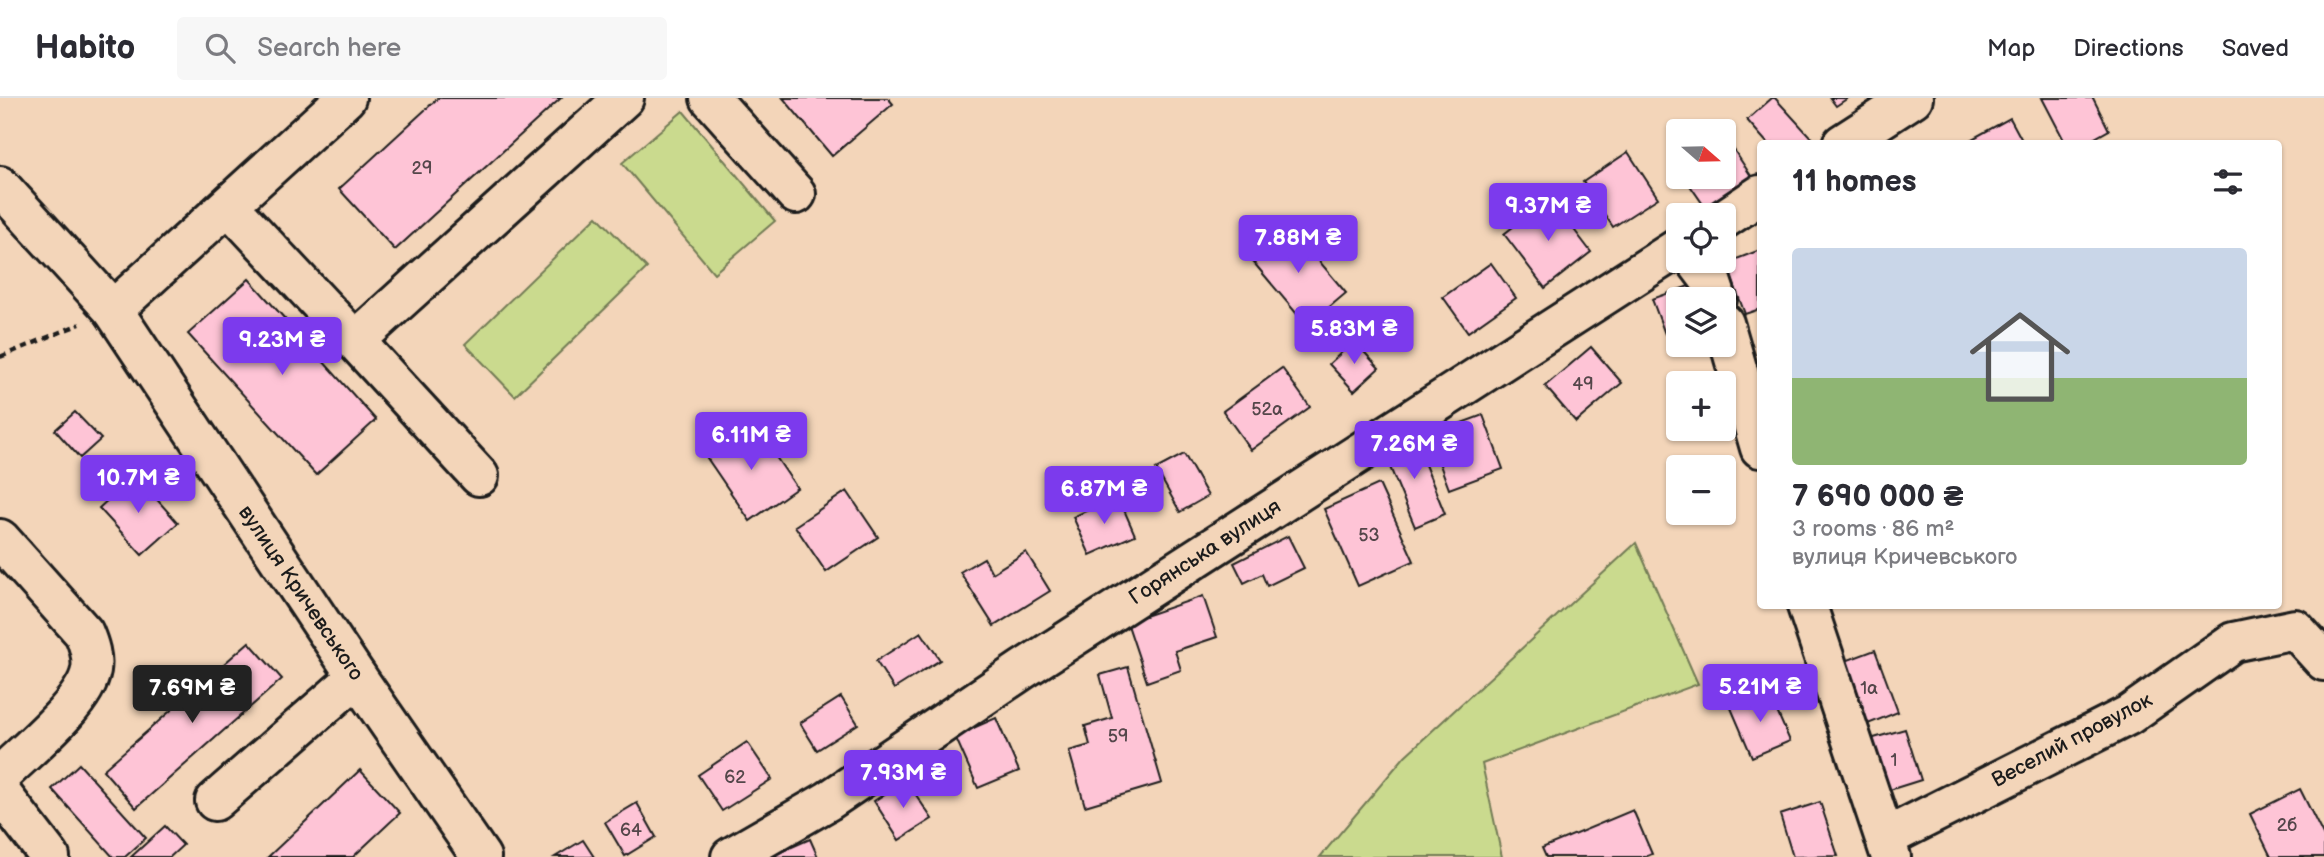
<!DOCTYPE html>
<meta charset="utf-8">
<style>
body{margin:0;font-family:"Balsamiq Sans",sans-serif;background:#f7f7f7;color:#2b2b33;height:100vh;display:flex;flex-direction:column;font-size:26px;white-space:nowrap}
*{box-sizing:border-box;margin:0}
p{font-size:23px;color:#7c7c81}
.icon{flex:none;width:38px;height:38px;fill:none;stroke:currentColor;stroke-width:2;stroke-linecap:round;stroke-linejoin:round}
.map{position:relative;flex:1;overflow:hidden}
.panel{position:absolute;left:1757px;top:42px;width:525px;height:469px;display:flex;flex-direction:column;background:#fff;border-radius:7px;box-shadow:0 2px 5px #0004}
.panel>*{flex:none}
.needle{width:46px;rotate:110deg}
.fabs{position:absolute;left:1666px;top:21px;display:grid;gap:14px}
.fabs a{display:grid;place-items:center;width:70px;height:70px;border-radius:7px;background:#fff;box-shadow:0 2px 5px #0004;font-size:35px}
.price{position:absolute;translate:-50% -60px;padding:0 16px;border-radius:7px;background:#7c3aed;color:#fff;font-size:23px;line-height:46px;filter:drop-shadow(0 2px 4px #0008)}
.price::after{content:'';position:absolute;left:50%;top:42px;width:21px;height:16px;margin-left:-10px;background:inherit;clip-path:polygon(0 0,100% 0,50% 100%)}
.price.selected{background:#222;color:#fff}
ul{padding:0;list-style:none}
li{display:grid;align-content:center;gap:14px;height:371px;padding:0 35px}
li span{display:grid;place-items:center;height:217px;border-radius:7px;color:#555}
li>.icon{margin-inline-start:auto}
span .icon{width:126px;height:126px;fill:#fffc;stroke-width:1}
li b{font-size:30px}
h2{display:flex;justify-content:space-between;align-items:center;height:84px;padding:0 35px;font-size:30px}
header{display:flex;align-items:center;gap:42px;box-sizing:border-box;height:98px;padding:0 35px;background:#fff;border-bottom:2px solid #e1e1e2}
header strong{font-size:33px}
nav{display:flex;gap:38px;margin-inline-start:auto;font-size:24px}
.search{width:490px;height:63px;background:#f7f7f7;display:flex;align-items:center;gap:18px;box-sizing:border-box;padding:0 24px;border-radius:7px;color:#7c7c81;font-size:26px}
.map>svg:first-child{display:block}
</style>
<header>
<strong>Habito</strong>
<div class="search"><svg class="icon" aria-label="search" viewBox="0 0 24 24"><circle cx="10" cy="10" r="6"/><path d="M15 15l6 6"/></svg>Search here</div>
<nav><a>Map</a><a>Directions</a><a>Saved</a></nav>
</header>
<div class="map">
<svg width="2324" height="759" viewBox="0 0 2324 759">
<rect width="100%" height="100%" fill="#f3d5b9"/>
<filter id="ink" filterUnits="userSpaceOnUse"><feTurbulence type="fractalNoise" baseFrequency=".0143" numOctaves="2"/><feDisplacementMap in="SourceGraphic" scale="14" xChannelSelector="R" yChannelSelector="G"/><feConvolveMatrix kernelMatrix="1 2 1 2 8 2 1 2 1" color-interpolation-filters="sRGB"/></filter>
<g filter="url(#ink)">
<g fill="#cada8e" stroke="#737b55" stroke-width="2">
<polygon points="683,13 775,123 714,175 622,65"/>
<polygon points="597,118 647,170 515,298 465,246"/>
<polygon points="1636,445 1698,586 1482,666 1502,759 1320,759 1405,658"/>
</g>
<g fill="#fec4d6" stroke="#1c1c1c" stroke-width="2">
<polygon points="438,0 561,0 395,152 339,91"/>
<polygon points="783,0 888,0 893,6 832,58"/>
<polygon points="1772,0 1775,0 1816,45 1768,46 1747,22"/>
<polygon points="1830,0 1848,0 1836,8"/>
<polygon points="2042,0 2093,0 2109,32 2084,46 2066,46"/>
<polygon points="2010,20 2024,46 1963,46"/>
<polygon points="1734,52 1753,81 1707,112 1687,83 1694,79 1724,79 1724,59"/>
<polygon points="1628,54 1658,100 1613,129 1583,84"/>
<polygon points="1550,100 1591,154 1545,190 1504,136"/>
<polygon points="1288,126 1346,195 1307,228 1249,159"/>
<polygon points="1760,152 1760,211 1745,216 1726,165"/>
<polygon points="1491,165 1516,200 1468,234 1443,199"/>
<polygon points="249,181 376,322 316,377 188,236"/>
<polygon points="1689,188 1694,201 1678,201 1678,231 1665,236 1652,201"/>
<polygon points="1354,243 1379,270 1354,293 1329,266"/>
<polygon points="1591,249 1622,285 1576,324 1545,288"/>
<polygon points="1282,270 1310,309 1251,352 1223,313"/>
<polygon points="75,314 101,341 80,360 55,332"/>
<polygon points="1483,317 1503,371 1449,391 1429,337"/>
<polygon points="753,325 797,390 750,423 705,357"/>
<polygon points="1413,337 1445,416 1415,429 1382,350"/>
<polygon points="1184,356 1208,398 1180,414 1156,371"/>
<polygon points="135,377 178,425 142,457 99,410"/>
<polygon points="1379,386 1414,463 1358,488 1324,411"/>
<polygon points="847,393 878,439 826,474 795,428"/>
<polygon points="1118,398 1135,437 1090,457 1073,419"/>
<polygon points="1288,438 1304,470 1267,488 1262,476 1244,485 1234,465"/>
<polygon points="1026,454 1050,493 994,528 960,474 984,460 992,475"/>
<polygon points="1203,498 1217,539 1175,553 1181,572 1147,584 1127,524"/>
<polygon points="921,534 940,562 894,591 876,563"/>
<polygon points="249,544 282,581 136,710 103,672"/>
<polygon points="1875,552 1898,614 1863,628 1840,565"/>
<polygon points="1128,569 1162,685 1085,708 1069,653 1090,647 1085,628 1112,620 1100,577"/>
<polygon points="1768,593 1790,643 1752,659 1731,610"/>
<polygon points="841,599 858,626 817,652 800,625"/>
<polygon points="996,620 1019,673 978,690 955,638"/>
<polygon points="1905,631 1921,682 1883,694 1867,642"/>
<polygon points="747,644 772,681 722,713 698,677"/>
<polygon points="79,666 146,740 125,759 113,759 52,691"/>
<polygon points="360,672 400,715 353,759 268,759"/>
<polygon points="906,682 932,721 899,742 874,703"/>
<polygon points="2300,691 2324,739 2324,759 2271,759 2250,716"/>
<polygon points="1820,704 1838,758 1793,759 1780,717"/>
<polygon points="637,705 656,739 625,758 605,724"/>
<polygon points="1633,712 1652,756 1645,759 1546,759 1542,750"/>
<polygon points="165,728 183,747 170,759 131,759"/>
<polygon points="810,741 818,759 769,759"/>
<polygon points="583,742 594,759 555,759"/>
</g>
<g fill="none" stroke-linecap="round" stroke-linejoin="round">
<defs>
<g id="minor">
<polyline points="710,0 796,96"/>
<polyline points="1842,46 1913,0"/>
<polyline points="0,88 113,212 357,579 481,759"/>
<polyline points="229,108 355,243 624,0"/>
<polyline points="1724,121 1760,97"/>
<polyline points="1696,163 1711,183 1717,201"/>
<polyline points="113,212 346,0"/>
<polyline points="1724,225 1760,350"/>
<polyline points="355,243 479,378"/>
<path d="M0,441L84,535C89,547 93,559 91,572C85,606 25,653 0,678"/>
<polyline points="1807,508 1891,759"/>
<polyline points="0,694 50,759"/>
<polyline points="215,703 357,579"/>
<polyline points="1885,740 2129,617 2233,544 2295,531 2324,563"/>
<polyline points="731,759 828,703 1022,572 1678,150"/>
</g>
</defs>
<use href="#minor" stroke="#1c1c1c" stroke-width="44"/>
<polyline stroke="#1c1c1c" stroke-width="4.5" stroke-dasharray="7 5" stroke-linecap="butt" points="0,259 80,226"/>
<use href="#minor" stroke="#f3d5b9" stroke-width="38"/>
</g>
</g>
<g text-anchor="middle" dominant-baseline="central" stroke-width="5" stroke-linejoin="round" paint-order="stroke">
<g font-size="18" fill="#54464a">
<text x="422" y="70">29</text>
<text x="1583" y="286">49</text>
<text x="1267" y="311">52а</text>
<text x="1369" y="437">53</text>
<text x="1869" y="590">1а</text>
<text x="1118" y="638">59</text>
<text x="1894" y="662">1</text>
<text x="735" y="679">62</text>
<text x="2287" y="727">2б</text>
<text x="631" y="732">64</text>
</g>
<g font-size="21" fill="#1c1c1c" stroke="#f3d5b9">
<text transform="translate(1205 454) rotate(-33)">Горянська вулиця</text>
<text transform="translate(301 495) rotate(56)">вулиця Кричевського</text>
<text transform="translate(2072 642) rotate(-28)">Веселий провулок</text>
</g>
</g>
</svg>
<div class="fabs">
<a><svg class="needle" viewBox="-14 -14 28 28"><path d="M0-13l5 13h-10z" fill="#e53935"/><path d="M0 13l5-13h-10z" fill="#7c7c81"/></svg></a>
<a><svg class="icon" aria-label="locate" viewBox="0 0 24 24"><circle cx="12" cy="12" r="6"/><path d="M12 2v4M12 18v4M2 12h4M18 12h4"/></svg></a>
<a><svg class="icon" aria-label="layers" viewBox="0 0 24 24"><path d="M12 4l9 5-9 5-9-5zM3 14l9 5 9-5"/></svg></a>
<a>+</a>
<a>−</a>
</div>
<b class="price" style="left:1548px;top:145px">9.37M ₴</b>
<b class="price" style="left:1298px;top:177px">7.88M ₴</b>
<b class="price" style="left:1354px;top:268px">5.83M ₴</b>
<b class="price" style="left:282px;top:279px">9.23M ₴</b>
<b class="price" style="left:751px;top:374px">6.11M ₴</b>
<b class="price" style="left:1414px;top:383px">7.26M ₴</b>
<b class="price" style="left:138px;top:417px">10.7M ₴</b>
<b class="price" style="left:1104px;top:428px">6.87M ₴</b>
<b class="price" style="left:1760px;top:626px">5.21M ₴</b>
<b class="price selected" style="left:192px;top:627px">7.69M ₴</b>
<b class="price" style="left:903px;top:712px">7.93M ₴</b>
<section class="panel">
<h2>11 homes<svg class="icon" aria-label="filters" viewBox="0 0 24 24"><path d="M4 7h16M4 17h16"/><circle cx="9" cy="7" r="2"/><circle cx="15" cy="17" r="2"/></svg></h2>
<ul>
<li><span style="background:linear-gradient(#c9d6e8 60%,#8fb573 0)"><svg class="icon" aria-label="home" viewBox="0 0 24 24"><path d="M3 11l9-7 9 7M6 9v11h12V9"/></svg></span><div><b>7 690 000 ₴</b><p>3 rooms · 86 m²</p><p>вулиця Кричевського</p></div></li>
</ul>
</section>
</div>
